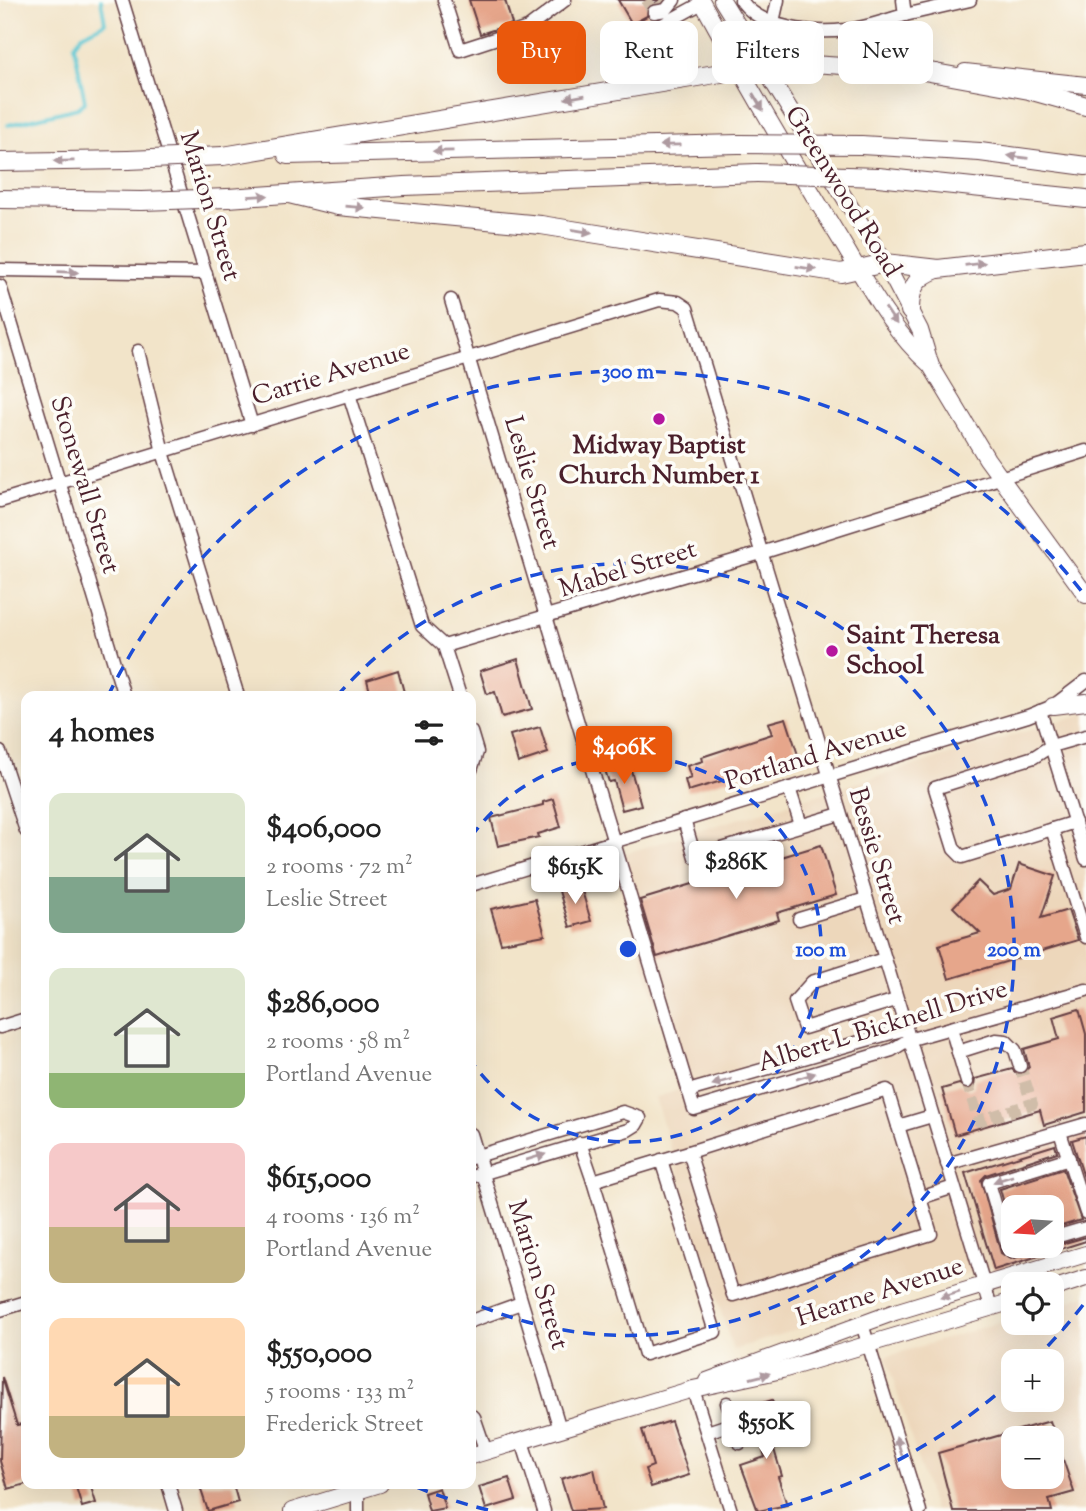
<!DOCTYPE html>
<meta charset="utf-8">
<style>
body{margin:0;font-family:"Sorts Mill Goudy",serif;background:#f2f2f2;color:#222;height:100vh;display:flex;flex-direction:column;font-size:26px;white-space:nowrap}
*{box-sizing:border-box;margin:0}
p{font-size:23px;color:#767676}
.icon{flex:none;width:38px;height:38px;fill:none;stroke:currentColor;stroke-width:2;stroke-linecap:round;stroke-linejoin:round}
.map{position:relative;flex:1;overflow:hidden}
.side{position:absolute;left:21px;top:691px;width:455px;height:798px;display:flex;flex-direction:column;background:#fff;border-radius:14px;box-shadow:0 7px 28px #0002}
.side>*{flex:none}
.banner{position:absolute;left:497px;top:21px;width:483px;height:63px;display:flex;gap:14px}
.needle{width:46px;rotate:253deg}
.controls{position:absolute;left:1001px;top:1195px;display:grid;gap:14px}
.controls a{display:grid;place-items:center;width:63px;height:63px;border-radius:14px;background:#fff;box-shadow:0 7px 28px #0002;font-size:35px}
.price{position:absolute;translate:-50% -60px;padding:0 16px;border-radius:7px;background:#fff;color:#222;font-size:23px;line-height:46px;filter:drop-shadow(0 2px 4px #0008)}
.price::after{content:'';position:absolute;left:50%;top:42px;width:21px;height:16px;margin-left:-10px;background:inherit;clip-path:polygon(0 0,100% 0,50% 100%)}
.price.selected{background:#ea580c;color:#fff}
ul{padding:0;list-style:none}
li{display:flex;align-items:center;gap:21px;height:175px;padding:0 28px}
li span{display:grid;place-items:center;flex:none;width:196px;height:140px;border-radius:14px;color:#555}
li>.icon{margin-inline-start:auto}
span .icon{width:84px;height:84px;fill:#fffc;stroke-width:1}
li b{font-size:30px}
h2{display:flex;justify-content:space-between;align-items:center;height:84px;padding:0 28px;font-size:30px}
.chip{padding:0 24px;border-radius:14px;background:#fff;box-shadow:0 7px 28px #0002;font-size:24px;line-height:63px}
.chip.selected{background:#ea580c;color:#fff}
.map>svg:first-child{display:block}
</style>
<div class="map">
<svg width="1086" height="1511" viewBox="0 0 1086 1511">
<rect width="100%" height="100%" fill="#fdfcf7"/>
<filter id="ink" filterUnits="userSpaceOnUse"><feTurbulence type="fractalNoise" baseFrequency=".0143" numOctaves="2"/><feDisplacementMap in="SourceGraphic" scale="14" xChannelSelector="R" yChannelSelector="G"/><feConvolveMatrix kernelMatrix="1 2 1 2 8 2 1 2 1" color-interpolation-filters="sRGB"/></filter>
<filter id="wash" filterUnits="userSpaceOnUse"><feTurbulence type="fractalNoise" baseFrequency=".00686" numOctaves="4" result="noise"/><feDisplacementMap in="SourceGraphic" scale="28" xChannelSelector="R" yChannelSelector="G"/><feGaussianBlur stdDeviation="1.57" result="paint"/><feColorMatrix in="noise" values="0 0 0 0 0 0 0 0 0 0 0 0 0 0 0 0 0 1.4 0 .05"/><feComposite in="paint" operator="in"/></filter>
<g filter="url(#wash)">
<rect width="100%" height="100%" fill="#f2e4c9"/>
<g fill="#edd7bb" fill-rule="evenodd">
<path d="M1086,713V1240L990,1266L733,1350L655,1098L681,1089L613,857ZM1013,1208H1052V1246H1013Z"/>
<path d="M1086,1295V1511H934L886,1357L1013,1318V1323H1052V1306ZM1013,1362H1052V1400H1013ZM1013,1438H1052V1477H1013Z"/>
</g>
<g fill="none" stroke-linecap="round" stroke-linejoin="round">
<polyline stroke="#5cc8d4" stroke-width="3.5" points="8,125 78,108 85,102 74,45 82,35 105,23 101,0"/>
</g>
<g id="blocks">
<g fill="#e6a68b" fill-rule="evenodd">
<polygon points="469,0 505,0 512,24 480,34"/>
<polygon points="618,0 663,0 649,5 647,16 632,24"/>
<polygon points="518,659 532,709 502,717 495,692 487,694 480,671"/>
<polygon points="398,670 405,696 371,696 367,680"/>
<polygon points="786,718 799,758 688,791 685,780 691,778 687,766 703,761 702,757 772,734 768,723"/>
<polygon points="540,727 548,753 518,763 510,735"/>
<polygon points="629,763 641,805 622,810 614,781 609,782 605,770"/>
<polygon points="553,799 561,827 538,834 539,837 498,846 491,818 543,805 543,802"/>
<polygon points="821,845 836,895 777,913 779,920 657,957 640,900"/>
<polygon points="1019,864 1055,876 1041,918 1068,910 1078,940 949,979 939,945 980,933 953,907 978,881 993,895 1011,889"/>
<polygon points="580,884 591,921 570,927 559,891"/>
<polygon points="535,899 545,935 501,943 491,909"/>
<polygon points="1079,1009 1086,1034 1086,1112 1044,1125 1040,1110 955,1135 942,1089 959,1084 969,1090 974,1087 975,1079 1012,1069 1017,1074 1023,1074 1029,1067 1024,1049 1059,1039 1053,1017"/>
<polygon points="1086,1136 1086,1184 1072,1140"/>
<polygon points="1055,1145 1057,1152 986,1175 981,1180 1001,1253 1011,1259 1029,1254 1035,1246 1054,1246 1086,1237 1086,1241 994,1270 965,1173"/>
<polygon points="1063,1169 1081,1220 1052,1229 1052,1208 1013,1208 1013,1234 1000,1189"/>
<polygon points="2,1377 17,1425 22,1424 26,1439 26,1484 8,1489 0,1461"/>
<polygon points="772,1400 782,1433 770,1436 782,1476 778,1477 787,1505 758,1511 741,1465 765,1457 750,1407"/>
<polygon points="671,1421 689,1475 651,1487 645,1469 653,1466 642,1430"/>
<path d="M1050,1421L1074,1492L1049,1499L1052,1511H953L938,1453ZM1013,1438H1052V1477H1013Z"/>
<polygon points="594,1469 603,1509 571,1511 561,1479"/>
<polygon points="509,1478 516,1500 486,1509 479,1487"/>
<polygon points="90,1484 96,1503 82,1507 76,1487"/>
<polygon points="199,1484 233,1484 238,1502 208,1511"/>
<polygon points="439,1488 445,1508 429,1511 424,1493"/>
</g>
</g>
</g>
<g filter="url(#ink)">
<use href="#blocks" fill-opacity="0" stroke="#633d43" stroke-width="2"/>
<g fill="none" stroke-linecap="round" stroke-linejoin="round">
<g stroke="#d0bda9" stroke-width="12" stroke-dasharray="12 6" stroke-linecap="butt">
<polyline points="646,0 654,12"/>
<polyline points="660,0 664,6"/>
<polyline points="967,1082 979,1121 1032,1104 1020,1066"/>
</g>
<defs>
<g id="minor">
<polyline points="122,0 252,425"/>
<polyline points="444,0 460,50 528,28 565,0"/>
<path d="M741,0C760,29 814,34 846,30C866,28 886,20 905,15"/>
<polyline points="903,0 905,15 970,0"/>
<polyline points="654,12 666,10 674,0"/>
<polyline points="773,22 778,0"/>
<polyline points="651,31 702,3"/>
<polyline points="0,270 206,273"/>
<polyline points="0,286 124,696"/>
<polyline points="451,300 694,1109 892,1050 908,1040 1086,990"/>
<polyline points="138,351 163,452 238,696"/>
<polyline points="349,394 422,626 444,646 761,553 1086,451"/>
<polyline points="0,501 659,300 678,302 687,308 991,1307"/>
<polyline points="444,646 460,696"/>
<polyline points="1040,711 1086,859"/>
<polyline points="471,732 477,752 471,770"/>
<polyline points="0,752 26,831"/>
<polyline points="789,788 801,825"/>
<polyline points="684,820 695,857 840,814"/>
<polyline points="1075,822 962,857 954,849 935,788 1034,757 1051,746 1086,736"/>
<polyline points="1052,829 1086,937"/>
<polyline points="471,885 1028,716 1053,706 1086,681"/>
<polyline points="799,919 866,899"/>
<polyline points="884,959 812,982 795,1001 804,1028 896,1000"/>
<polyline points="0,1027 26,1019"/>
<polyline points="951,1028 967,1082"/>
<polyline points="958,1052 996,1040 1006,1041 1015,1050 1020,1066"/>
<polygon points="887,1090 931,1234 733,1295 689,1152"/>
<polyline points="688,1091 905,1029"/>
<polyline points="898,1126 932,1116"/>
<polyline points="1060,1132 1086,1213"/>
<polyline points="471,1134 560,1429"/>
<polyline points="580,1143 593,1181"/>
<polyline points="471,1158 623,1112 640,1118 636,1125 628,1130 471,1177"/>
<polyline points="661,1160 715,1332 645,1354 593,1181 689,1152"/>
<polyline points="947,1164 1086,1124"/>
<polyline points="920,1198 954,1187"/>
<polyline points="1052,1238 1086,1228"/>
<polyline points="1026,1246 1009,1251 989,1183 1069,1158"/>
<polyline points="0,1310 26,1302"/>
<polyline points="471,1321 521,1303"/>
<polyline points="862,1324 920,1511"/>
<polyline points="693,1389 731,1511"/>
<polyline points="471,1416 474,1417 486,1452"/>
<polyline points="734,1423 740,1443"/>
<polyline points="707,1432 734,1423 727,1403"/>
<polyline points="522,1441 544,1511"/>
<polyline points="168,1484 176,1511"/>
<polyline points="358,1484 358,1511"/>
</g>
<g id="major">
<path d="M701,0C744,79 790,157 837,234C864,278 891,331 929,364"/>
<polyline points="722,0 885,263 920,330 931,366 987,459 1086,595"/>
<polyline points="739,70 812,64 935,72"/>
<polyline points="965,72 1086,85"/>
<polyline points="1053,706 1086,702"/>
<polyline points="1052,1289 1086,1278"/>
<polyline points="707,1381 895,1312 1086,1254"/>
<polyline points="471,1456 693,1389 782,1370 1013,1301"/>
<polyline points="292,1511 380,1484"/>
</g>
<g id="highway">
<polyline points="924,71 1029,90 1086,106"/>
<polyline points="861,145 980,152 1086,166"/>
<polyline points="287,155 738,144"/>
<polyline points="223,156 739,70"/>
<polyline points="0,162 128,160"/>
<polyline points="878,177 1086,199"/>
<polyline points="289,194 338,206 541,225 841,273 885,263 938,269 1086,252"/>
<polyline points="228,198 404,186 757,173"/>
<polyline points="0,199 142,201"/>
<path d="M910,311C910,287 916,277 937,269"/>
</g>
</defs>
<use href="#minor" stroke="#633d43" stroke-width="15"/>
<use href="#major" stroke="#633d43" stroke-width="18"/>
<use href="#highway" stroke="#633d43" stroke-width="20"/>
<use href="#minor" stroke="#fff" stroke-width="12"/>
<use href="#major" stroke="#fff" stroke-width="16"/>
<use href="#highway" stroke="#fff" stroke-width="18"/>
<defs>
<g id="highway-bridge">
<polyline points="738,144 861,145"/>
<polyline points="128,160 223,156"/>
<polyline points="757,173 878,177"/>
<polyline points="142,201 228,198"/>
</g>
</defs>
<use href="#highway-bridge" stroke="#633d43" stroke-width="20" stroke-linecap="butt"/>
<use href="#highway-bridge" stroke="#fff" stroke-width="18"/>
</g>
<defs><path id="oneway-solid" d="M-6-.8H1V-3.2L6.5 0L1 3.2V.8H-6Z" transform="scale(1.75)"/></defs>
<g fill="#ae9aa0">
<use href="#oneway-solid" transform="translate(575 97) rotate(170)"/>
<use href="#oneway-solid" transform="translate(758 102) rotate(59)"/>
<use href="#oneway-solid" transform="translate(670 145) rotate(179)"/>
<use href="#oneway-solid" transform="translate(443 151) rotate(179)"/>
<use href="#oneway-solid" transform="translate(1018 157) rotate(-173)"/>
<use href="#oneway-solid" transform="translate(64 161) rotate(179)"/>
<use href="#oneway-solid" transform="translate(258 196) rotate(-3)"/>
<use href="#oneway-solid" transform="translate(355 207) rotate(5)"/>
<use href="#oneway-solid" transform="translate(582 231) rotate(9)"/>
<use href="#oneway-solid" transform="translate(975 264) rotate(-7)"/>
<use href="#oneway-solid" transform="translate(806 268) rotate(9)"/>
<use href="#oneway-solid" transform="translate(68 272) rotate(2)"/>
<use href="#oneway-solid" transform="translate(891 316) rotate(55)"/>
<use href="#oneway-solid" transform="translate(806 1076) rotate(-17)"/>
<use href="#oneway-solid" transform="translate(722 1082) rotate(164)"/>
<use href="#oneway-solid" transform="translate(536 1157) rotate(-17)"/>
<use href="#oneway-solid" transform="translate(1003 1179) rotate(162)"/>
<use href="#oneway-solid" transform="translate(950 1295) rotate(163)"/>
<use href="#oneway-solid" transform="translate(760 1376) rotate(-15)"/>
<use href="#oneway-solid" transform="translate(899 1446) rotate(-107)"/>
</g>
</g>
<g fill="none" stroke="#1d4ed8" stroke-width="3.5" stroke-dasharray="12 9">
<path d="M471 837A193 193 0 1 1 471 1061"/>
<path d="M337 696A386 386 0 1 1 471 1302"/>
<path d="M1083 1305A578 578 0 0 1 1033 1361M1011 1382A578 578 0 0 1 768 1510M488 1510A578 578 0 0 1 411 1485M108 696A578 578 0 0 1 1083 593"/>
</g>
<g fill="#b5179e" stroke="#fdfcf7" stroke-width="2.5">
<circle cx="659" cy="419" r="7"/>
<circle cx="832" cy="651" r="7"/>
</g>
<g text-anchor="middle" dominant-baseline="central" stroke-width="7" stroke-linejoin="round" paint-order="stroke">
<g font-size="26" fill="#4a1f2b" stroke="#fdfcf7">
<text transform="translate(842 192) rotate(58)">Greenwood Road</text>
<text transform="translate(209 206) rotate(73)">Marion Street</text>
<text transform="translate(331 375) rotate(-17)">Carrie Avenue</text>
<text transform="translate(531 483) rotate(73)">Leslie Street</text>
<text transform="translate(84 485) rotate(73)">Stonewall Street</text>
<text transform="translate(628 570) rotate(-17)">Mabel Street</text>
<text transform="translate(816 756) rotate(-17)">Portland Avenue</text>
<text transform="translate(876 856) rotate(73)">Bessie Street</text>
<text transform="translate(883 1027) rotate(-17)">Albert L Bicknell Drive</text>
<text transform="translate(537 1275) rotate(73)">Marion Street</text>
<text transform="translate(880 1293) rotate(-18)">Hearne Avenue</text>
</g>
<g font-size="26" font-weight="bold" fill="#4a1f2b" stroke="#fdfcf7">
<text x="659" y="446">Midway Baptist<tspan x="659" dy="30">Church Number 1</tspan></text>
<text x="846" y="636" text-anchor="start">Saint Theresa<tspan x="846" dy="30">School</tspan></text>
</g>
</g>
<circle cx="628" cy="949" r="10" fill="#1d4ed8" stroke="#fdfcf7" stroke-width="3.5"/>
<g font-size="21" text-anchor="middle" font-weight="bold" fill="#1d4ed8" stroke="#fdfcf7" stroke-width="7" stroke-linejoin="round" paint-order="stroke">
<text x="628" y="378">300 m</text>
<text x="821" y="956">100 m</text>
<text x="1014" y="956">200 m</text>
</g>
</svg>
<div class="controls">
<a><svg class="needle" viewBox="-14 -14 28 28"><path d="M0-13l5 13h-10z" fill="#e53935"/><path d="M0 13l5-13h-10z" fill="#767676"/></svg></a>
<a><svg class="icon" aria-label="locate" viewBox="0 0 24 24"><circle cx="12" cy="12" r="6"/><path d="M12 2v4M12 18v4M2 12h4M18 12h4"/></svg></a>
<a>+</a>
<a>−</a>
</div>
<b class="price selected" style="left:624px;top:786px">$406K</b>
<b class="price" style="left:736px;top:901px">$286K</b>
<b class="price" style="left:575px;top:906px">$615K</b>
<b class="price" style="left:766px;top:1461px">$550K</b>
<div class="banner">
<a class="chip selected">Buy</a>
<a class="chip">Rent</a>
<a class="chip">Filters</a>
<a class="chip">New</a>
</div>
<section class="side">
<h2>4 homes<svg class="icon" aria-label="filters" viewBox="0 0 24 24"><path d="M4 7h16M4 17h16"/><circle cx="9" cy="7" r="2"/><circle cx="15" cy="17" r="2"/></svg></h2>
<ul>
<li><span style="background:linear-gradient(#dfe7d0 60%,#7fa58c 0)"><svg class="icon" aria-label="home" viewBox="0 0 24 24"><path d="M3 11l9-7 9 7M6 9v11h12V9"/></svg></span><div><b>$406,000</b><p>2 rooms · 72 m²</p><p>Leslie Street</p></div></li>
<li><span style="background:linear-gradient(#dfe7d0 75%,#8fb573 0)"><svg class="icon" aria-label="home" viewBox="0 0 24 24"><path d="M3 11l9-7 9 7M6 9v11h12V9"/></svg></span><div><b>$286,000</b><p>2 rooms · 58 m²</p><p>Portland Avenue</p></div></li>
<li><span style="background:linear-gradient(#f6c9c9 60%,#c2b280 0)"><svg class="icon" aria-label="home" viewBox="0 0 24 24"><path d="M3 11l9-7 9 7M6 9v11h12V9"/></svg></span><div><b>$615,000</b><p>4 rooms · 136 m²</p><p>Portland Avenue</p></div></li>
<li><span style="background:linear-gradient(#ffd9b3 70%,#c2b280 0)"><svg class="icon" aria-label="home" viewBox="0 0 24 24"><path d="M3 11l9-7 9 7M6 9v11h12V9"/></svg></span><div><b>$550,000</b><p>5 rooms · 133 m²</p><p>Frederick Street</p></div></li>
</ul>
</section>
</div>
